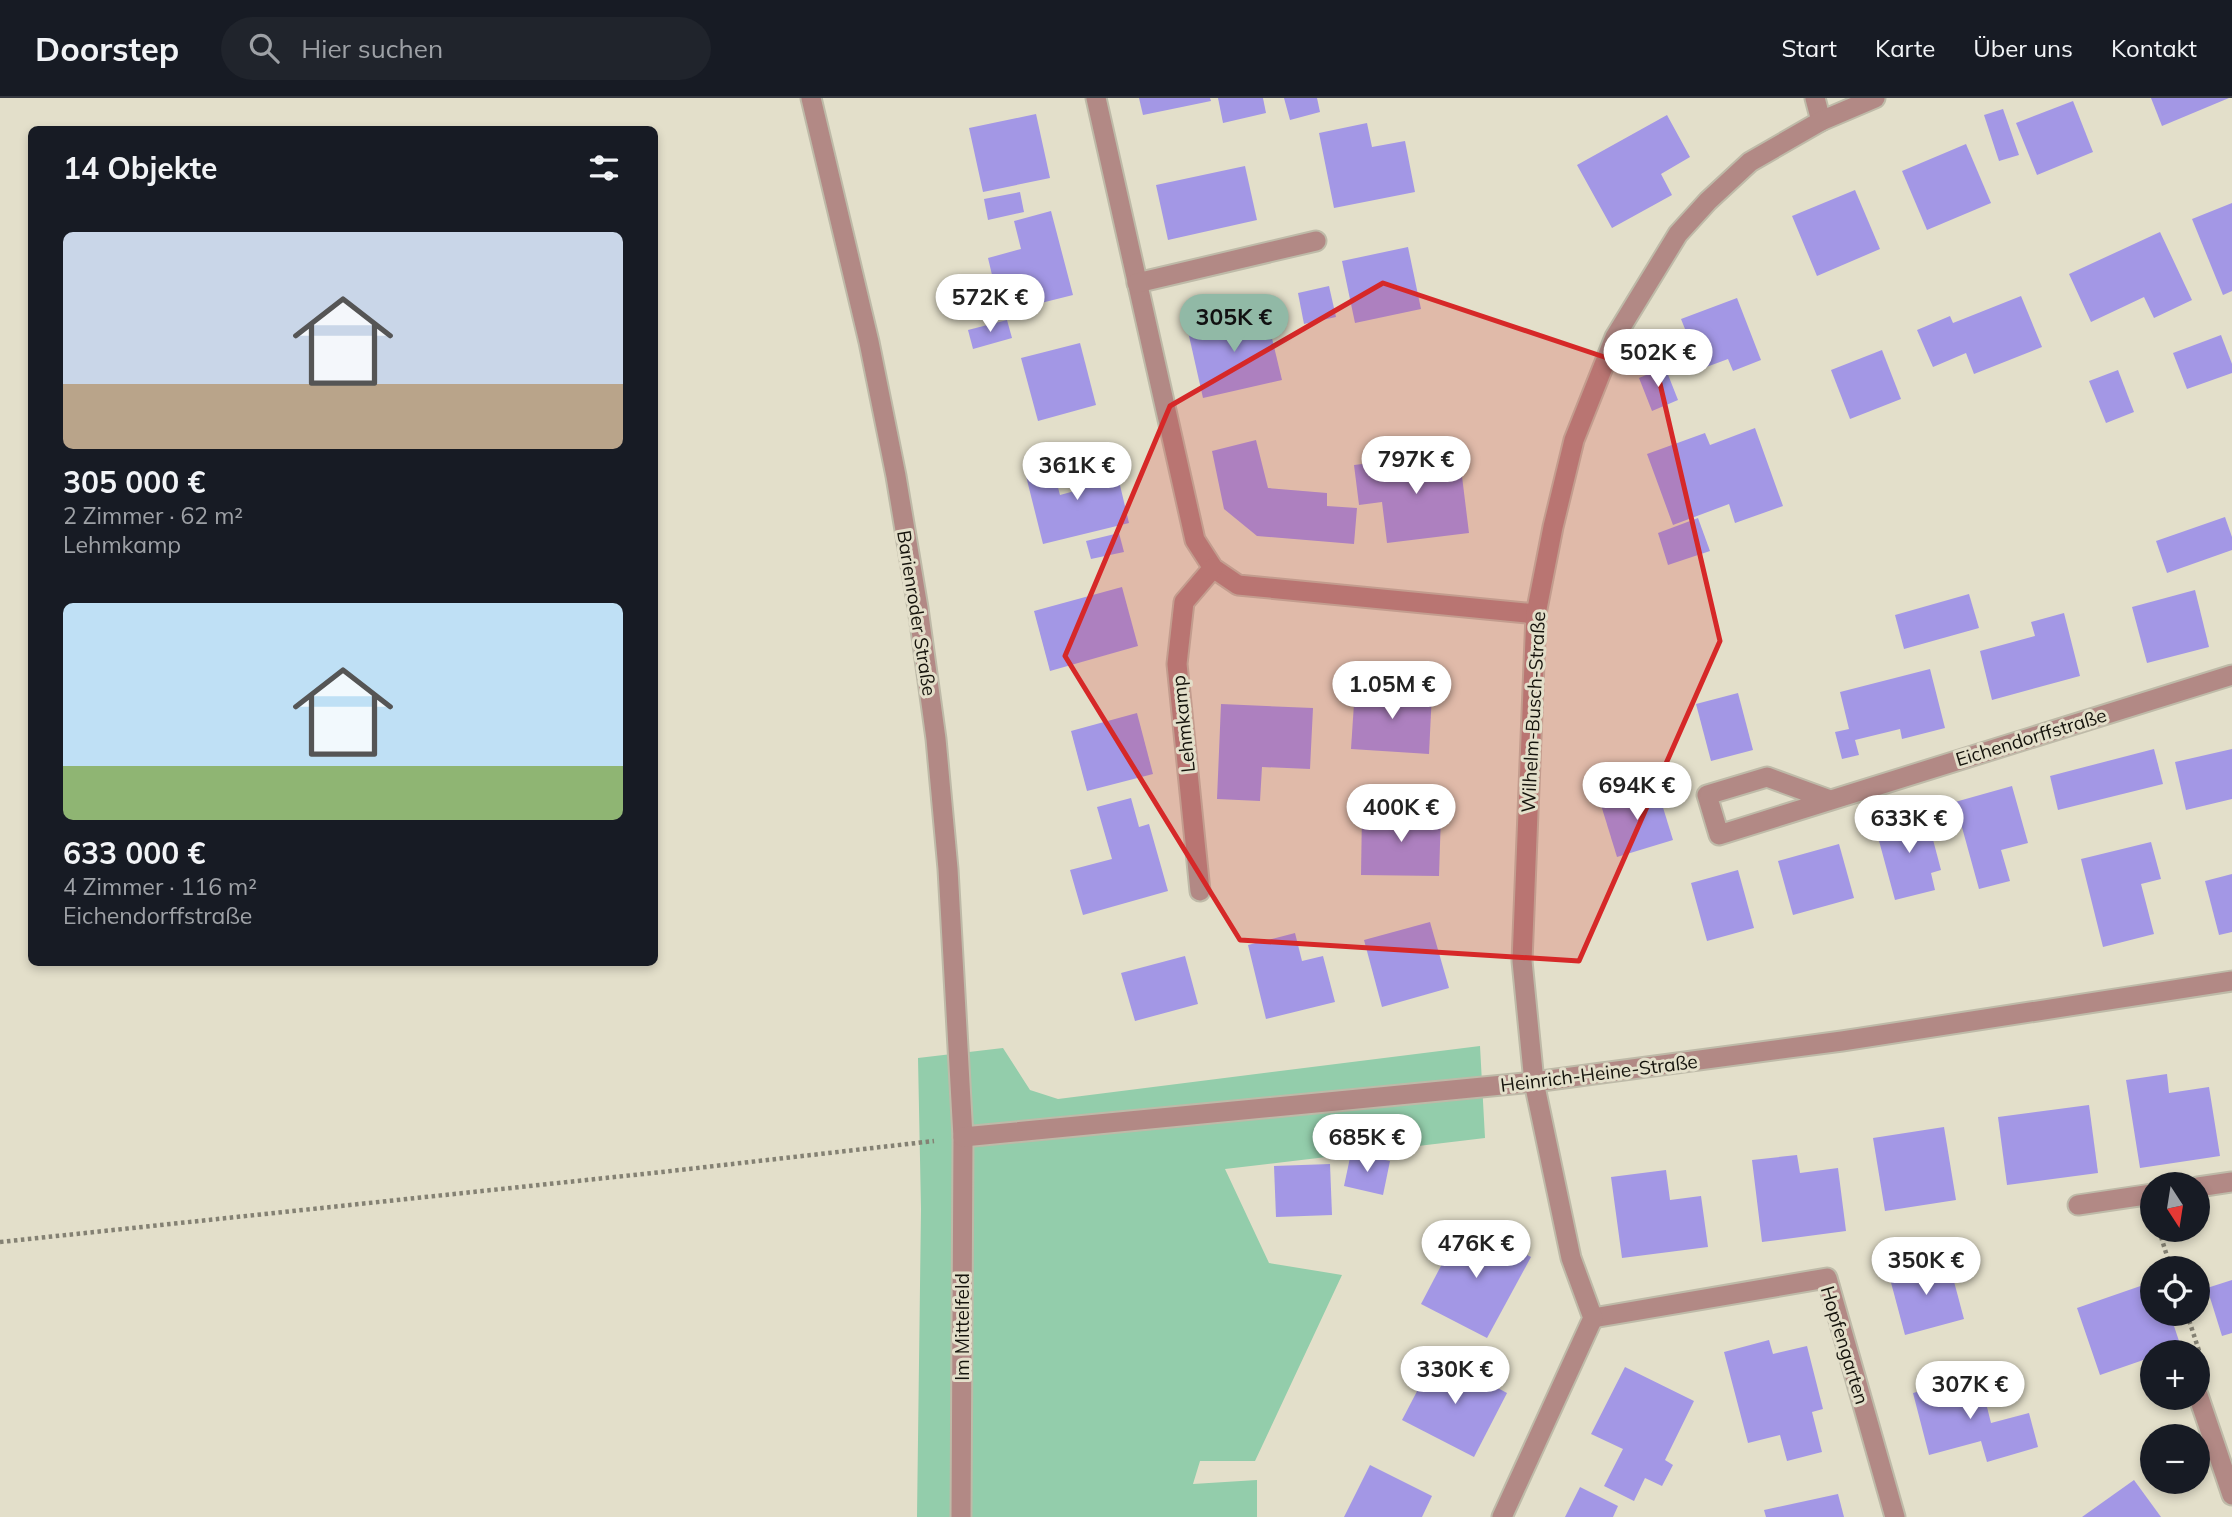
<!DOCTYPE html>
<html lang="de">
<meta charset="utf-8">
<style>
body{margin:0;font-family:Mulish,sans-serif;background:#20242c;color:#f1f3f6;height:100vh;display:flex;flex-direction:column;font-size:26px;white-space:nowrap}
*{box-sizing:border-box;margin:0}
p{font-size:23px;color:#9ea1a6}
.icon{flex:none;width:38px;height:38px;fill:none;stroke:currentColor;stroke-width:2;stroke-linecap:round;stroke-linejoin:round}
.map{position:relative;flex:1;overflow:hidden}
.panel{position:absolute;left:28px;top:28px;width:630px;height:840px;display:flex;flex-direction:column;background:#171b24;border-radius:10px;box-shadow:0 4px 10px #0003}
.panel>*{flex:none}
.needle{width:46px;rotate:168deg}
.buttons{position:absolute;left:2140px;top:1074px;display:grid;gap:14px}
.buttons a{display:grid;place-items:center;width:70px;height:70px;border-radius:50%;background:#171b24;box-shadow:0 4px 10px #0003;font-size:35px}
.price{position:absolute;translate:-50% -60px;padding:0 16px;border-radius:24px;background:#fff;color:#222;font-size:23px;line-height:46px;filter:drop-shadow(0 2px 4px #0008)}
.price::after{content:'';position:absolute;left:50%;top:42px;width:21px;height:16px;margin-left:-10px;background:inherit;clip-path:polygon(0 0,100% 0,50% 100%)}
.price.current{background:#91b9a6;color:#111}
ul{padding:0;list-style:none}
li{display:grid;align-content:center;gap:14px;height:371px;padding:0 35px}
li span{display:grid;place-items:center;height:217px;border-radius:10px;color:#555}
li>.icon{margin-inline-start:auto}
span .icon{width:126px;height:126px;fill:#fffc;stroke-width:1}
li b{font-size:30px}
h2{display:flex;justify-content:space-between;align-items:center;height:84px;padding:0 35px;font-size:30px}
header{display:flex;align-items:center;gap:42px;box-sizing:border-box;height:98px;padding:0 35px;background:#171b24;border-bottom:2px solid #363941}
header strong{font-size:33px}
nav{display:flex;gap:38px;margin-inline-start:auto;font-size:24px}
.search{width:490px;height:63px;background:#20242c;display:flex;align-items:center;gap:18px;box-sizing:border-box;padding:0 24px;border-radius:38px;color:#9ea1a6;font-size:26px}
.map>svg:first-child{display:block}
</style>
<header>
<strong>Doorstep</strong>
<div class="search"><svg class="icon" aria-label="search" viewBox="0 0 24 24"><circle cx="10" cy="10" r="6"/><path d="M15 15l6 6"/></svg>Hier suchen</div>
<nav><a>Start</a><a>Karte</a><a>Über uns</a><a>Kontakt</a></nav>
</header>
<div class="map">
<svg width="2232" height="1419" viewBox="0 0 2232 1419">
<rect width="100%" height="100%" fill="#e3dfca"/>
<polygon fill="#93cdab" points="1480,948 1485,1040 1225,1071 1269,1165 1342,1177 1255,1363 1200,1363 1193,1386 1257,1382 1257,1419 917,1419 921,1111 918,960 1003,950 1030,992 1058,1001"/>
<g fill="#a397e5">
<polygon points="1139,0 1210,0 1211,3 1143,17"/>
<polygon points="1218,0 1263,0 1266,15 1223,25"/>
<polygon points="1284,0 1317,0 1320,14 1290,22"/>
<polygon points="2151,0 2229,0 2162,28"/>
<polygon points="2073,3 2093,54 2037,77 2016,25"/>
<polygon points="2003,11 2019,57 1999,63 1984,17"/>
<polygon points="1036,16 1050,80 983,94 969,30"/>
<polygon points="1667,17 1690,59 1661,76 1672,97 1612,130 1577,67"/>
<polygon points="1367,25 1372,49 1405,43 1415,94 1334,110 1319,35"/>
<polygon points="1966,46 1991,105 1927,132 1902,73"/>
<polygon points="1245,68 1257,122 1168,142 1156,87"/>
<polygon points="1855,92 1880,151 1817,178 1792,118"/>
<polygon points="1020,94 1024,114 988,122 984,101"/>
<polygon points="2232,105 2232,193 2223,197 2192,121"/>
<polygon points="1051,113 1073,197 1001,215 988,160 1021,151 1014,123"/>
<polygon points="2160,134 2192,202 2154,220 2144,199 2091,224 2069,176"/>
<polygon points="1408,149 1421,211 1355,225 1342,163"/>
<polygon points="1329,188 1336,219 1304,226 1298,195"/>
<polygon points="2021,198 2042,249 1974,276 1966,255 1933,269 1917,232 1950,218 1953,225"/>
<polygon points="1737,200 1761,262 1733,273 1728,261 1701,271 1681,221"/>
<polygon points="1265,211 1282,282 1203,300 1187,229"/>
<polygon points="1007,222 1012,240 973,251 968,232"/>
<polygon points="2221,237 2232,266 2232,275 2187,291 2173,255"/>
<polygon points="1080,245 1096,307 1038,323 1021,260"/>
<polygon points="1882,252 1901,301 1850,321 1831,272"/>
<polygon points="1665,269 1678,302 1652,313 1639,280"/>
<polygon points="2118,272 2134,314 2106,325 2089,283"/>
<polygon points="1755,330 1783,408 1735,425 1729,406 1673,427 1647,356 1705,335 1710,347"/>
<polygon points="1256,342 1268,390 1327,395 1327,408 1357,410 1354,446 1257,438 1224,411 1212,353"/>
<polygon points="1459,354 1469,435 1387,445 1382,404 1359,407 1354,367"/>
<polygon points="1114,362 1129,425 1043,446 1025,374 1052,367 1060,397 1082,391 1077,371"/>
<polygon points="2225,419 2232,439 2232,452 2167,475 2156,443"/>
<polygon points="1698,420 1710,453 1668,467 1658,435"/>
<polygon points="1119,435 1124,454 1091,461 1086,443"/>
<polygon points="1122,489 1138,548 1050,573 1034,513"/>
<polygon points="2195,492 2209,549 2147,565 2132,509"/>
<polygon points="1969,496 1979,530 1904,551 1895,517"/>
<polygon points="2064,515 2080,578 1992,602 1980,553 2035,538 2031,524"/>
<polygon points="1930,571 1945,630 1902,641 1900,631 1855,642 1859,657 1842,661 1835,634 1849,631 1840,594"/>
<polygon points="1355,590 1432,594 1429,656 1351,651"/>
<polygon points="1738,595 1753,652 1711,663 1696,606"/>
<polygon points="1221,606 1313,610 1310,671 1262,669 1260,703 1217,701"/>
<polygon points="1137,615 1153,676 1087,693 1071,633"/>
<polygon points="2154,651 2163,686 2058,712 2050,678"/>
<polygon points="2232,651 2232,701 2186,712 2175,664"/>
<polygon points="2012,688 2028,745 2001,752 2010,783 1979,791 1955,704"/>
<polygon points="1657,690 1673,742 1617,759 1601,707"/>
<polygon points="1131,700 1139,729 1149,726 1168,793 1083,817 1070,772 1112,761 1097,709"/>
<polygon points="1362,714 1441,716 1439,778 1361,777"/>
<polygon points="1926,715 1941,772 1931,775 1935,792 1895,802 1875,728"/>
<polygon points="2151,744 2161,781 2141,786 2154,836 2103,849 2081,761"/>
<polygon points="1839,746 1854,800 1793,817 1778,763"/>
<polygon points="1738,772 1754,830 1707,843 1691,785"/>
<polygon points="2232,776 2232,834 2219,837 2205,783"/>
<polygon points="1430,824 1449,890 1382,909 1364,842"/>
<polygon points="1295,835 1302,863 1323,858 1335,904 1266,921 1248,847"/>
<polygon points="1185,858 1198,906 1135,923 1121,875"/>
<polygon points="2167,976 2169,995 2209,989 2220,1058 2140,1070 2126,982"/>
<polygon points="2089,1007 2098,1075 2007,1087 1998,1019"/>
<polygon points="1944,1029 1956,1102 1885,1113 1873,1040"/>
<polygon points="1351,1055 1390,1063 1383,1097 1344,1088"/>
<polygon points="1797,1057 1800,1075 1838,1070 1846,1133 1762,1144 1752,1062"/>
<polygon points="1330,1066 1332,1117 1276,1119 1274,1068"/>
<polygon points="1666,1072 1670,1102 1701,1098 1708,1149 1622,1160 1611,1079"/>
<polygon points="1464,1124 1531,1159 1487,1240 1421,1206"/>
<polygon points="1948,1161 1964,1221 1905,1237 1889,1177"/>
<polygon points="2232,1182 2232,1235 2222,1238 2207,1190"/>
<polygon points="2152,1184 2152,1216 2170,1216 2181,1249 2166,1255 2152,1255 2152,1259 2100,1277 2077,1210"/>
<polygon points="1769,1242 1773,1256 1807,1248 1823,1311 1812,1314 1822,1354 1787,1363 1780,1337 1748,1345 1724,1254"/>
<polygon points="1436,1257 1507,1295 1474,1359 1402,1322"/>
<polygon points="1625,1269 1694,1303 1665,1362 1673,1367 1662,1388 1645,1380 1634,1403 1604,1388 1623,1351 1591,1336"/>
<polygon points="1979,1277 1991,1325 2029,1315 2038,1349 1987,1364 1981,1343 1929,1357 1913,1295"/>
<polygon points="1370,1367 1432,1398 1422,1419 1344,1419"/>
<polygon points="2134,1382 2161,1419 2082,1419"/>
<polygon points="1580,1389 1618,1408 1613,1419 1565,1419"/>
<polygon points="1838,1396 1844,1419 1766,1419 1764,1412"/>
</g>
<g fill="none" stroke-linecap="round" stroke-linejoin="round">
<defs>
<g id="minor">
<polyline points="1096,0 1195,442 1213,470 1238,487 1536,516"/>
<polyline points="1815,0 1821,23"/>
<polyline points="1137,185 1316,143"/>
<polyline points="1830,702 1767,679 1707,697 1719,737 2232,577"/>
<polyline points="1200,793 1177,566 1184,504 1213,470"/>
<polyline points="2198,1089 2232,1084"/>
<polyline points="2078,1107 2152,1096"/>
<polyline points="1593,1220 1827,1180 1895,1419"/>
<polyline points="2198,1297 2232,1397"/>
<polyline points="1502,1419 1593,1220 1571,1160 1534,984 1522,863 1536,516 1553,429 1574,342 1615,239 1678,136 1708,103 1750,64 1821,23 1875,0"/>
</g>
<g id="tertiary">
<polyline points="811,0 869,244 896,378 918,510 936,641 948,771 963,1039 961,1419"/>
<polyline points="963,1039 1534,984 1842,943 2232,883"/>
</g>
</defs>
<use href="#minor" stroke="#bebaa8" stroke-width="23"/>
<use href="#tertiary" stroke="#bebaa8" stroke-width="23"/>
<g stroke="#848173" stroke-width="4.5" stroke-dasharray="3.5 3.5" stroke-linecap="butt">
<polyline points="2159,1132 2171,1171"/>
<polyline points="0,1144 662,1074 934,1043"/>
<polyline points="2187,1216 2204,1268 2202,1269"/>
</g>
<use href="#minor" stroke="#b28985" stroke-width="19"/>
<use href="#tertiary" stroke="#b28985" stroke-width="19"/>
</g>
<path fill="#d62828" fill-opacity="0.2" stroke="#d62828" stroke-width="5" stroke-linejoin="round" d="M1383,185L1658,277L1720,543L1579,863L1240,842L1065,558L1170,308Z"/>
<g text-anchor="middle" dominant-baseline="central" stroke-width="6" stroke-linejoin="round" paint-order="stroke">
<g font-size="19" fill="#15130c" stroke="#e3dfca">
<text transform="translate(917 515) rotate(81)">Barienroder Straße</text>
<text transform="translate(1533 614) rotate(-87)">Wilhelm-Busch-Straße</text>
<text transform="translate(1183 626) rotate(-96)">Lehmkamp</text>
<text transform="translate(2031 639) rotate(-17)">Eichendorffstraße</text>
<text transform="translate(1599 975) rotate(-7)">Heinrich-Heine-Straße</text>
<text transform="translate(962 1229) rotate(-90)">Im Mittelfeld</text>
<text transform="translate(1845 1247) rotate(73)">Hopfengarten</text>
</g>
</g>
</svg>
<div class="buttons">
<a><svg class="needle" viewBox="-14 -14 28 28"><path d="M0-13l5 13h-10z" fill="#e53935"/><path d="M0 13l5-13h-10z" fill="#9ea1a6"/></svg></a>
<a><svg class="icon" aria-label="locate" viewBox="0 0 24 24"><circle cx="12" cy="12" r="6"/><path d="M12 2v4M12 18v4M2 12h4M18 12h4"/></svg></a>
<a>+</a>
<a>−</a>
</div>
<b class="price" style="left:990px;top:236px">572K €</b>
<b class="price current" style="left:1234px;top:256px">305K €</b>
<b class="price" style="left:1658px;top:291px">502K €</b>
<b class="price" style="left:1416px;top:398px">797K €</b>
<b class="price" style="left:1077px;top:404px">361K €</b>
<b class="price" style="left:1392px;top:623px">1.05M €</b>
<b class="price" style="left:1637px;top:724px">694K €</b>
<b class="price" style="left:1401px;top:746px">400K €</b>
<b class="price" style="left:1909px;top:757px">633K €</b>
<b class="price" style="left:1367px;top:1076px">685K €</b>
<b class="price" style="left:1476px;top:1182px">476K €</b>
<b class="price" style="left:1926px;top:1199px">350K €</b>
<b class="price" style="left:1455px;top:1308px">330K €</b>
<b class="price" style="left:1970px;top:1323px">307K €</b>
<section class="panel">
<h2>14 Objekte<svg class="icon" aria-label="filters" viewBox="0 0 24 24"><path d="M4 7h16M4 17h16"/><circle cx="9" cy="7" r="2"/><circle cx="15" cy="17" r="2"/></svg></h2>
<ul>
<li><span style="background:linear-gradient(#c9d6e8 70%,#b9a48a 0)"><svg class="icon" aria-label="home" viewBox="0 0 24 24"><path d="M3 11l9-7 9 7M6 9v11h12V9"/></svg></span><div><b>305 000 €</b><p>2 Zimmer · 62 m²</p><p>Lehmkamp</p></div></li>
<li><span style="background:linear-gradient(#bfe0f5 75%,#8fb573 0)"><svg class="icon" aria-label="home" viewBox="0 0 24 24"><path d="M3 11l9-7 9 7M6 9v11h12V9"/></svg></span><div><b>633 000 €</b><p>4 Zimmer · 116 m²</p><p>Eichendorffstraße</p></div></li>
</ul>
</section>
</div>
